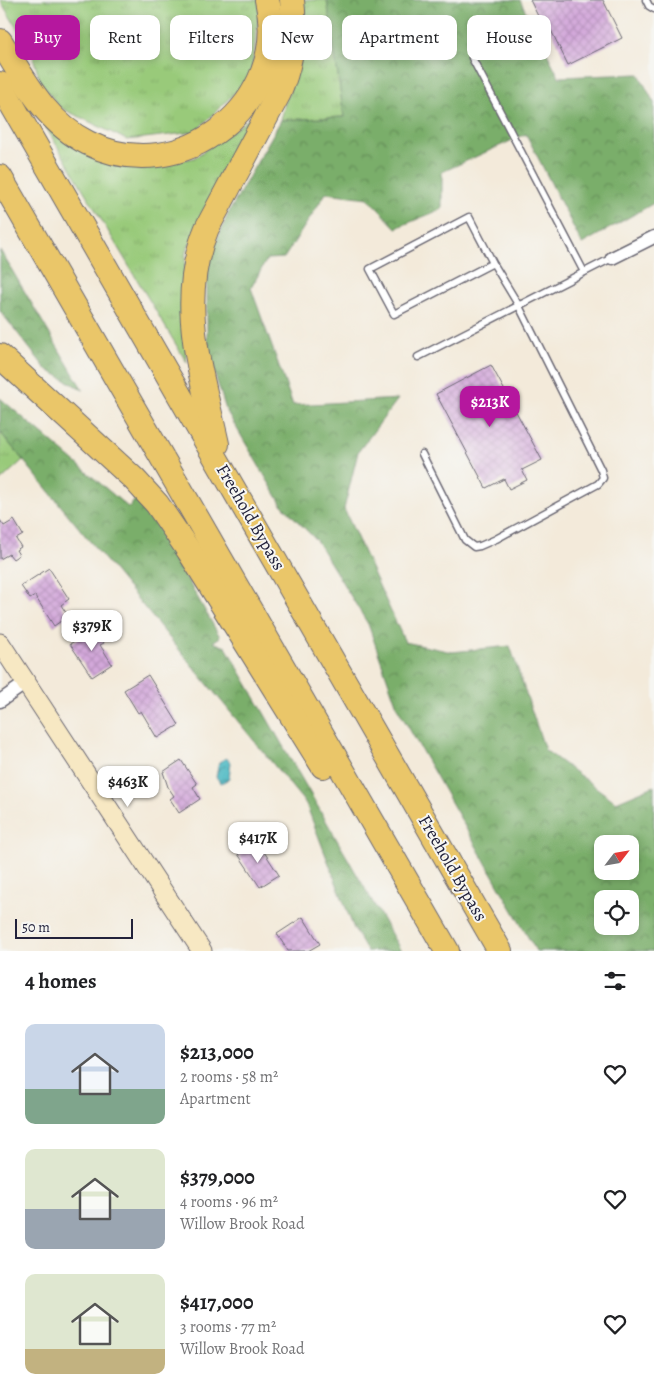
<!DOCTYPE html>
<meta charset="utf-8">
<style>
body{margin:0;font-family:Alegreya,serif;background:#f6f6f6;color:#202124;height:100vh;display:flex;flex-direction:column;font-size:19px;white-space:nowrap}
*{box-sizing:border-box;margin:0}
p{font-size:16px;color:#757577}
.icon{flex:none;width:28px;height:28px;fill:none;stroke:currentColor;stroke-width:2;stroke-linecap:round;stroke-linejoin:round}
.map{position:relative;height:951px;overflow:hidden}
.sheet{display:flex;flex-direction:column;background:#fff;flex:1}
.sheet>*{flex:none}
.top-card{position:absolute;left:15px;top:15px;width:625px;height:45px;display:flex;gap:10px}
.needle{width:32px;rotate:59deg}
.controls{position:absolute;left:594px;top:835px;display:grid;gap:10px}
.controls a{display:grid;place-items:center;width:45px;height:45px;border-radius:10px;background:#fff;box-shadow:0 2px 8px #0003;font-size:25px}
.scale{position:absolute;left:15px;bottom:12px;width:118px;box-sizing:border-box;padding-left:5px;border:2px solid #22223b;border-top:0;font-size:14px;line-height:18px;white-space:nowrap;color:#22223b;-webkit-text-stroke:4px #f6f6f2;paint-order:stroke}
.price{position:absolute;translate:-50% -42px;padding:0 11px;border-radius:10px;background:#fff;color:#222;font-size:16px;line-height:32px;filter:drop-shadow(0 1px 2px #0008)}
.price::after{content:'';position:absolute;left:50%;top:30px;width:15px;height:11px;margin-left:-8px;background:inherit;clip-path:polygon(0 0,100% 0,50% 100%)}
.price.on{background:#b5179e;color:#fff}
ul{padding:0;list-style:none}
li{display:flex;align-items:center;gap:15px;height:125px;padding:0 25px}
li span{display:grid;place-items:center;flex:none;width:140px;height:100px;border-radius:10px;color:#555}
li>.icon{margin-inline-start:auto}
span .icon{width:60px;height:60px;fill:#fffc;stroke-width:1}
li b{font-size:21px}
h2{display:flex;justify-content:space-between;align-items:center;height:60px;padding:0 25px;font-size:21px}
.pill{padding:0 18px;border-radius:10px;background:#fff;box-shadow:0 2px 8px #0003;font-size:18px;line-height:45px}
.pill.on{background:#b5179e;color:#fff}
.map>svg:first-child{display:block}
</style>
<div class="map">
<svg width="654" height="951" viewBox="0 0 654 951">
<defs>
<pattern id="grass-tufts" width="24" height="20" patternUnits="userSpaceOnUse" patternTransform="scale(1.25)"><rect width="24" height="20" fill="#99ca7a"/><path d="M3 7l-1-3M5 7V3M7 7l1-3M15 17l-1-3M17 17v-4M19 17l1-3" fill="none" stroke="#84ad6a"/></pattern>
<pattern id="forest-crowns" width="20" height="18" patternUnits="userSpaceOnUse" patternTransform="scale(1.25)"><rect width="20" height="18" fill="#7aae6a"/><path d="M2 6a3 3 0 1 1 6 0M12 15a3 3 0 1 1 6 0" fill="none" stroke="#648d58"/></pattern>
<pattern id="water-waves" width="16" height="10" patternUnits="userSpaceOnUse" patternTransform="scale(1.25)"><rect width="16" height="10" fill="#49b8c2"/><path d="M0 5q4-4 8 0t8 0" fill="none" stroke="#3c959f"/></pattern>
<pattern id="building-cross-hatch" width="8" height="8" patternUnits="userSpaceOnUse" patternTransform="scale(1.25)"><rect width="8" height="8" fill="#d3a8da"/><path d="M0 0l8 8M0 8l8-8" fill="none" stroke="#b590bc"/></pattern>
</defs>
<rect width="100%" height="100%" fill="#f6f6f2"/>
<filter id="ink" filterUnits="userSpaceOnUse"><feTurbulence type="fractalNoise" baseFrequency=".02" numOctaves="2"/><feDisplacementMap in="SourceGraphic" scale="10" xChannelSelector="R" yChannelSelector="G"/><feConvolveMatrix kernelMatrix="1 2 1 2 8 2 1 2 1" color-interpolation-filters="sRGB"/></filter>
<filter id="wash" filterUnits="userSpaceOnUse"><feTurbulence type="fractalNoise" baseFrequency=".0096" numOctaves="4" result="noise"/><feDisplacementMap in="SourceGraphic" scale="20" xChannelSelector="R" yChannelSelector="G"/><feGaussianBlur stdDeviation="1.12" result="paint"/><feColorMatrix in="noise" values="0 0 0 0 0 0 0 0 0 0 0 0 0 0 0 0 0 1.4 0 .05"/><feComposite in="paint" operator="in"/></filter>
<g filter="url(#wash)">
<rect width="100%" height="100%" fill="#f3eada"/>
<g fill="url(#grass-tufts)" stroke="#5e765a">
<polygon points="0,0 258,0 260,4 251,77 195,132 127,140 59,107 40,81 32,53"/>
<polygon points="302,0 327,0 344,117 281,120 285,103 308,35"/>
<polygon points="253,116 186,251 182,306 187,363 44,124 145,166 194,158"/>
<polygon points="0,432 23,460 0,481"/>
</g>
<g fill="url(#forest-crowns)" stroke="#4e6852" fill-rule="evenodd">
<path d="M327,0H520L559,77L639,74L654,103V203L582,244L526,134L442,172V209L396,228L368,198L326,193L284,258L267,259L251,288L293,405L398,399L358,452L344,509L405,642L452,652L510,646L545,750L616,802L654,786V951H536L398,709L368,624L316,540L282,505L226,410L207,349V263L229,212L281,120L344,117ZM602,844H630V871H602ZM602,899H630V926H602Z"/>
<polygon points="0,250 83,390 46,369 0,311"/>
<polygon points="0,398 129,508 139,494 220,637 213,642 226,647 401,951 367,951 354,929 306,804 0,432"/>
</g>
<polygon fill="url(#water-waves)" stroke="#366d7e" points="226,758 231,762 229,779 221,783 216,777 219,762"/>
<g id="blocks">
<g fill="url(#building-cross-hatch)">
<polygon points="530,0 603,0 622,38 568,65 549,26 544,28"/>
<polygon points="491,365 542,460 522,470 527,480 509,489 504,479 486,488 436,394"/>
<polygon points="0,520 4,526 14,520 23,535 16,539 21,547 16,550 19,555 13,559 9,554 0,559"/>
<polygon points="49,568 69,599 61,605 68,616 54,626 35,596 30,599 21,586"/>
<polygon points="94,628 104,643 100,645 112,664 92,677 70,644"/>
<polygon points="148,675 179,725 157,738 141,711 138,713 124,690"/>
<polygon points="181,760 197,784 193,787 200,799 179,813 170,799 174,796 168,787 163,772"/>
<polygon points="257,841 279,875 260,887 238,854"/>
<polygon points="303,917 320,944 308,951 288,951 277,934"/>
</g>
</g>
</g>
<g filter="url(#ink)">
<use href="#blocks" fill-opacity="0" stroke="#6b6873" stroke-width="1"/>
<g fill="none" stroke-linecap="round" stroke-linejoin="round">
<defs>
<g id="lane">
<polyline points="646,0 649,6 654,9"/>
<polyline points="472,58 584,272"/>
<polyline points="418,357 612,258"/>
<polyline points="422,454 465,540 474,547 480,546 496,539 598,484 603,478 601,470 519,306 493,263 469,217 370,269 394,314 493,263"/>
</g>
<g id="street">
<polyline points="612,258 654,237"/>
<polyline points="0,701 26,683"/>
</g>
<polyline id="secondary" points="0,643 202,951"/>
<g id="highway">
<path d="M0,41C24,79 45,122 88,143C182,190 292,102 267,0"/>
<polyline points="0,84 500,951"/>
<polyline points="0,177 447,951"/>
<polyline points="0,356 134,479 157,504 189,551 323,766"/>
<path d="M217,444C201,371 176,301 207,228L279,93C292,62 296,33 292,0"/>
</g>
</defs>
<use href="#lane" stroke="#6b6873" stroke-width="9"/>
<use href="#street" stroke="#6b6873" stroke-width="15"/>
<use href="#secondary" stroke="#6b6873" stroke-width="21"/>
<use href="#highway" stroke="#6b6873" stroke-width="26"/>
<use href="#lane" stroke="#fff" stroke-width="6"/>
<use href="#street" stroke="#fff" stroke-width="12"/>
<use href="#secondary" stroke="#f7e8c3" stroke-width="19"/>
<use href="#highway" stroke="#eac669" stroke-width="24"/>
</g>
</g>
<g text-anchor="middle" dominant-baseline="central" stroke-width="4" stroke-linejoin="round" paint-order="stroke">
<g font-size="18" fill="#22223b" stroke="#f6f6f2">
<text transform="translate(251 517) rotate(60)">Freehold Bypass</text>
<text transform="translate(453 868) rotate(60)">Freehold Bypass</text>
</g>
</g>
</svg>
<div class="controls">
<a><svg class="needle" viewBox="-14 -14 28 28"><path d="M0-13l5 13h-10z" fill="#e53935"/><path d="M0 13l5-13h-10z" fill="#757577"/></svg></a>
<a><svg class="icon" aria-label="locate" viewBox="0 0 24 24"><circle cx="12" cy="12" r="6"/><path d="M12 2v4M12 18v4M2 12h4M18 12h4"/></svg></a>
</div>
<div class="scale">50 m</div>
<b class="price on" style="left:490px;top:428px">$213K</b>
<b class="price" style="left:92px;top:652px">$379K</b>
<b class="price" style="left:128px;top:808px">$463K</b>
<b class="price" style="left:258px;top:864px">$417K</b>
<div class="top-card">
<a class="pill on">Buy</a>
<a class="pill">Rent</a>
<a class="pill">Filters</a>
<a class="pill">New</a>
<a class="pill">Apartment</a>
<a class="pill">House</a>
</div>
</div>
<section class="sheet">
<h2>4 homes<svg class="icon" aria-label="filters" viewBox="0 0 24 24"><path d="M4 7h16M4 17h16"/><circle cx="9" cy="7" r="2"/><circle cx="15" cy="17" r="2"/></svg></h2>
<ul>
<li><span style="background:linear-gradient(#c9d6e8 65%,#7fa58c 0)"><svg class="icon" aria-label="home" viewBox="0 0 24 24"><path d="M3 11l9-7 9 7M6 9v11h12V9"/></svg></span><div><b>$213,000</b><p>2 rooms · 58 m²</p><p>Apartment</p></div><svg class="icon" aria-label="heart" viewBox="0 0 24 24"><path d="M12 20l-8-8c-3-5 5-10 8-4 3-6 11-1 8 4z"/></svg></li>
<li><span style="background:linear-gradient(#dfe7d0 60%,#9aa5b1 0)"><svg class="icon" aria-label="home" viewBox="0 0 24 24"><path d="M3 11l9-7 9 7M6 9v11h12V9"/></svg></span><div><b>$379,000</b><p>4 rooms · 96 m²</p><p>Willow Brook Road</p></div><svg class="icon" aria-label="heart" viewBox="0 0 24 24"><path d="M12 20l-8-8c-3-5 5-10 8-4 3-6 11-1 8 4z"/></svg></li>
<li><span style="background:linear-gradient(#dfe7d0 75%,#c2b280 0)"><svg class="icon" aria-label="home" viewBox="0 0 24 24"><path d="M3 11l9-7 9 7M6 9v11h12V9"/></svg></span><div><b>$417,000</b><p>3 rooms · 77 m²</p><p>Willow Brook Road</p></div><svg class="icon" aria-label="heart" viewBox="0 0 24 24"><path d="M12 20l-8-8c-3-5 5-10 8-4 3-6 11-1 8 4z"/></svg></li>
</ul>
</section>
